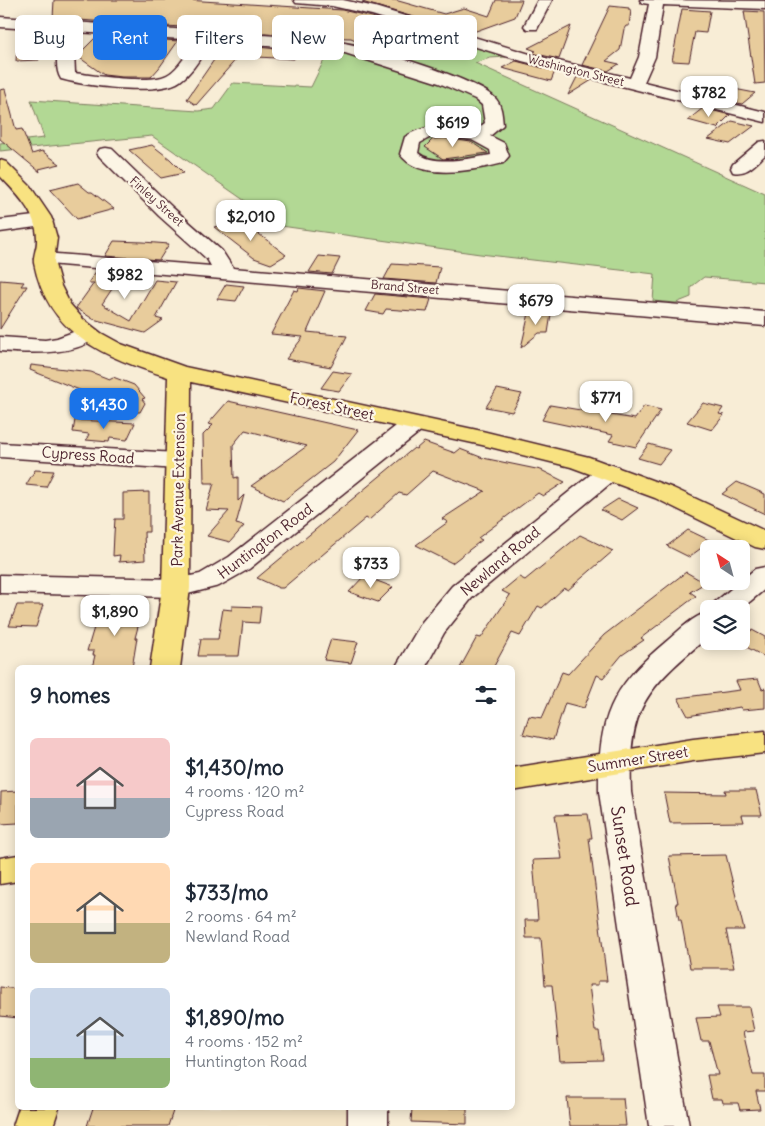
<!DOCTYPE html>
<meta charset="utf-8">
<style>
body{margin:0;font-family:Delius,sans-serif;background:#f6f6f7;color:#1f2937;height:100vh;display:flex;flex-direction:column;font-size:19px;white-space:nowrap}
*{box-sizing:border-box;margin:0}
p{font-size:16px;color:#747a83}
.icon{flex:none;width:28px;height:28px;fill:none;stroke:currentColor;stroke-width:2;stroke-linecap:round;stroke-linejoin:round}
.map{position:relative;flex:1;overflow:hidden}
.panel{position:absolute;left:15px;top:665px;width:500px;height:445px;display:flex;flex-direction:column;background:#fff;border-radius:8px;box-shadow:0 2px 12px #0003}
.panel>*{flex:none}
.hud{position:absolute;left:15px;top:15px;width:500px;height:45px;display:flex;gap:10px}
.needle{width:32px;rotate:324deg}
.controls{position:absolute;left:700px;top:540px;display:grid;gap:10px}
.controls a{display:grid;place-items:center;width:50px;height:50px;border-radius:8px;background:#fff;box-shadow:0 2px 12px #0003;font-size:25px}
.price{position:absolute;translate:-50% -42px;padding:0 11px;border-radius:10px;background:#fff;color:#222;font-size:16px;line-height:32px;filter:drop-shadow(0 1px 2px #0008)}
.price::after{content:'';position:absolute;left:50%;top:30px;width:15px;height:11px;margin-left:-8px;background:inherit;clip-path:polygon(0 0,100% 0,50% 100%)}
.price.selected{background:#1a73e8;color:#fff}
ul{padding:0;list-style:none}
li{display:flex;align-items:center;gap:15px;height:125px;padding:0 15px}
li span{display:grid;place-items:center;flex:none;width:140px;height:100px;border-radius:8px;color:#555}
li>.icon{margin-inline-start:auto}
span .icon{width:60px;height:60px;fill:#fffc;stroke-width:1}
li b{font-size:21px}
h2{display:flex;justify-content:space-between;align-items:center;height:60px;padding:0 15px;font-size:21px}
.tag{padding:0 18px;border-radius:8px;background:#fff;box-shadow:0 2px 12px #0003;font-size:18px;line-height:45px}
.tag.selected{background:#1a73e8;color:#fff}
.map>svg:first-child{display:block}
</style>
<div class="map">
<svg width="765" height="1126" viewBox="0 0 765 1126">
<rect width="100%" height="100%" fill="#f8edd6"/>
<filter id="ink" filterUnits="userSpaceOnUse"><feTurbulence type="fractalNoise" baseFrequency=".02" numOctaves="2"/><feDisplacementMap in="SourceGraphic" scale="10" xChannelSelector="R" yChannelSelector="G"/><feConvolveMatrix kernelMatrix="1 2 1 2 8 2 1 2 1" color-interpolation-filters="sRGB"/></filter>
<g filter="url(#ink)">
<polygon fill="#f3e3c5" points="54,1108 355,1108 354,1126 47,1126"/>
<polygon fill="#b2d894" stroke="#7e7c60" points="333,42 454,50 461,43 506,57 490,58 475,63 765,194 765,282 704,277 691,287 691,297 676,303 653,301 655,274 480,254 281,226 152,136 0,151 0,143 44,138 31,100 198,111 214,109 233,83 311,87"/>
<g fill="#e8cc9c" stroke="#4a1f2b">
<polygon points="54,0 187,0 342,10 372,17 439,37 418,45 387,35 360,42 351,38 308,37 235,30 112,23 114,20 106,22 53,18"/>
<polygon points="368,0 395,0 444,14 464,8 489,16 496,0 522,0 515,17 476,31 466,28 458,30 362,2"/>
<polygon points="610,6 629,8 629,10 631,10 629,26 626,26 624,29 620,50 606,61 619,64 608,71 582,65"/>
<polygon points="682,9 710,11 706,33 695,32 689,62 672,61"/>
<polygon points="744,11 764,12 765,83 755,84"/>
<polygon points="571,26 559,59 532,53 536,51 528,48"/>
<polygon points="18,30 27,31 57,45 56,48 39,49 39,60 16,61"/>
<polygon points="98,35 178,41 159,68 151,77 122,77 104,75 77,56"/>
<polygon points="225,44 299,51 294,59 239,56 196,105 187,99"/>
<polygon points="516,61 555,71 551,81 502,68"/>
<polygon points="577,77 592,80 568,95"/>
<polygon points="729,88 755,93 742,104 716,98"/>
<polygon points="5,89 16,130 22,129 32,154 42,151 60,164 39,169 40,172 0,139 0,90"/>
<polygon points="703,108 730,115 717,128 688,120"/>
<polygon points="732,121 754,126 730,144 708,139"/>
<polygon points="444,138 471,142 488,153 443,159 425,147 433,139"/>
<polygon points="152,145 170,159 184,173 161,178 129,150"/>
<polygon points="78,183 89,192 92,192 114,209 77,219 50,190"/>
<polygon points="241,220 286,255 271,264 254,258 214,227"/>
<polygon points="114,241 143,242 169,244 159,260 105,256"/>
<polygon points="319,256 340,258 332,274 309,272"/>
<polygon points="392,264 440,267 436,283 384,279"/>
<polygon points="97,270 151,275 144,285 116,283 102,304 131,321 155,280 176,282 156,318 163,320 145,333 93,319 76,308 94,283 88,283"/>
<polygon points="0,280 24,282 21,286 27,286 0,329"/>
<polygon points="226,284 244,286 236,301 217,299"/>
<polygon points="299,288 325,291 307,332 347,336 331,367 286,359 303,337 271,334 294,290 298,291"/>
<polygon points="375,294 431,299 427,312 386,309 383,314 366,311"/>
<polygon points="529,313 551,314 548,333 539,333 521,348"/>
<polygon points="31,365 91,372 109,379 113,377 134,385 145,398 142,399 145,403 140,412 134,412 30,370"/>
<polygon points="333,371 352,374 339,391 321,388"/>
<polygon points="497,389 522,394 512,412 486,407"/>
<polygon points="228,401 358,430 333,462 283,501 251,486 307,446 245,430 233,445 234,478 238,477 238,501 244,495 236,524 244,526 230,542 207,536 229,511 206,510 214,483 204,483 203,435 213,425 208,424"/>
<polygon points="703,403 723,408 719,414 724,415 712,430 687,422"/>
<polygon points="550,405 635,419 644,406 661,410 636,447 609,441 613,435 542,420"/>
<polygon points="75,420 96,421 135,423 127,440 110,438 109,442 86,440 89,434 73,432"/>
<polygon points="424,442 455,453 460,449 483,458 541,470 565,482 543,496 538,493 478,538 482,540 452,563 416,545 448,522 442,519 485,491 433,471 406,495 399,493 369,520 366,518 283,588 279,588 257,578 414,448 416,449"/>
<polygon points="649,444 670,450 659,464 638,458"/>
<polygon points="35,470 54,471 46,487 26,485"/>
<polygon points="737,482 765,494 765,514 722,494"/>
<polygon points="149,492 149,532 144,532 145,560 119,562 120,555 113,556 114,534 115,519 123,519 123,493"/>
<polygon points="618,499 638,508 622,520 601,510"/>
<polygon points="688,530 711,541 689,557 667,546"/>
<polygon points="580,535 613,551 568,590 564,588 542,608 538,606 520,636 512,633 493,668 460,668 477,637 481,638 510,595 502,591 519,577 525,580"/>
<polygon points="686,572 705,583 690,592 696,596 641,638 644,640 622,655 603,678 597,675 584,708 565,703 553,740 523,734 529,716 542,718 562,672 568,674 604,635"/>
<polygon points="364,576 393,587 378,602 349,592"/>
<polygon points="17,605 43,605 36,627 9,626"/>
<polygon points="104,606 143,608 135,638 137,638 132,668 92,668 95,655 93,655 94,651 87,651 98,614 102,614"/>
<polygon points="232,606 261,607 259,623 243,622 239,656 198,656 201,639 218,639 223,609 232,610"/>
<polygon points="752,630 765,637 765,657 737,642 741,641 741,638"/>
<polygon points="331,639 358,642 351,663 324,660"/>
<polygon points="758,679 762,689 765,688 765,708 742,710 740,707 688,716 678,698 740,690 736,681"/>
<polygon points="725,790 756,790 762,815 742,815 744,822 670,823 664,793 726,794"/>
<polygon points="18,791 18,823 0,824 1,792"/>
<polygon points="588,814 592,838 589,838 607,981 598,981 598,985 589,985 595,1031 599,1031 603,1060 560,1061 552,985 545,985 541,938 526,938 525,920 538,920 533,860 562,859 555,815"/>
<polygon points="726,855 744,930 726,930 734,968 690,968 681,920 679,920 676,903 678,903 669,856"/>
<polygon points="0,987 18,989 18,1018 0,1016"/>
<polygon points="717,1007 749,1007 754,1031 743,1032 753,1075 765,1075 765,1091 756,1091 760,1109 740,1110 738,1103 723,1103 722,1099 712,1099 707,1075 718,1075 709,1041 701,1041 696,1018 720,1017"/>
<polygon points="567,1098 623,1098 626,1126 570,1126"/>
<polygon points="93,1108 174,1108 168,1126 87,1126"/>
<polygon points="412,1108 467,1108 467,1124 411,1122"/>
</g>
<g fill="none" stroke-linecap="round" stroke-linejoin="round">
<defs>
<g id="minor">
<polygon points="294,0 343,0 375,7 533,55 630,78 639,57 649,4 642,3 640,0 765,1 765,9 663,5 655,57 644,82 765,112 765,122 522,61 372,15 332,6 296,3"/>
<polygon points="538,0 552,0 537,29 527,29 524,26"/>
<path d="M0,17L291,37C309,39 327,40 345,43C374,49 478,79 496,99C502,106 502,116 503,125L490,136L504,143L509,156L503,163C476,170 419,182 400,154L405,137C426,123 451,124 475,130L485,123L482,105L475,99L439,83L345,53L212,41C202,54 194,71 180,81C159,96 86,86 61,79C53,67 59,44 62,31L0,27ZM77,32L197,40C188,51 179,69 167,75C150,84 94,76 75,73L74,52ZM444,136L472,140L490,150L491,155C472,158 434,167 418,153L420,143L431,137Z"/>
<path d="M765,141V155C755,164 747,175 733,172L731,168L733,164L759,142Z"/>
<polygon points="106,148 112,149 173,208 222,251 233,268 765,312 765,326 37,263 34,259 37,255 44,253 211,266 207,259 159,216 100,157 97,153 100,149"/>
<polygon points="43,215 50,217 53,221 50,225 0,232 0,220"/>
<path d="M87,327L95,329L98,334C83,357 24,353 0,351V337L45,340L57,338Z"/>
<polygon points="414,417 423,419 426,424 423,429 249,569 219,586 176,597 0,593 0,575 176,579 200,574 229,557 405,419"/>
<polygon points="0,443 177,453 186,456 190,461 186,466 177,469 0,457"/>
<polygon points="609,464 618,467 622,472 618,477 472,598 444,633 425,668 395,668 422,622 452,586 600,467"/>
<polygon points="765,567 765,589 741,609 710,609 714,603 755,569"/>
<path d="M709,612V636C645,690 628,706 631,792L689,1126H649L599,792C598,717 610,688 668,640C681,629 693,616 709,612Z"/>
<rect x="348" y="1108" width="40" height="18"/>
</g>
<g id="major">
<path d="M0,160L6,162L30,186L51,217L57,238L54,261L61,286L70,304L83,319L101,333L121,344L185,367L482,431L589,457L673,488L765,531V549L755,547L655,498L571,467L482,445L191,382L190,588L180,668H150L162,588L168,377C105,357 48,335 34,263C33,255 37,249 37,241C38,214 17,194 0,176Z"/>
<polygon points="765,731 765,753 693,761 512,791 512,768 693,739"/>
<polygon points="18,855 18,881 0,884 0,858"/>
<polygon points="19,1108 59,1108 53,1126 13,1126"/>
</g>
</defs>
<use href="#minor" stroke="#4a1f2b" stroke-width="3"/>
<use href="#major" stroke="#4a1f2b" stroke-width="3"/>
<use href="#minor" fill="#fcf5e5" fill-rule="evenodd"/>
<use href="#major" fill="#f8e281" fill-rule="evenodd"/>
</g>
</g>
<g text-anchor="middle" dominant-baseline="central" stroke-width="4.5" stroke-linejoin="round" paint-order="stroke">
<g font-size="12" fill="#4a1f2b" stroke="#fcf5e5">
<text transform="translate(576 70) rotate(14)">Washington Street</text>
<text transform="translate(157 201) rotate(42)">Finley Street</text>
<text transform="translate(405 287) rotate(5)">Brand Street</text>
</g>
<g font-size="15" fill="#4a1f2b" stroke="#fcf5e5">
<text transform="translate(332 406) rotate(12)">Forest Street</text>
<text transform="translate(88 455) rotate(4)">Cypress Road</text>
<text transform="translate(178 490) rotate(-89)">Park Avenue Extension</text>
<text transform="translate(265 541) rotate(-37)">Huntington Road</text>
<text transform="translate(500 561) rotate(-40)">Newland Road</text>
<text transform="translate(638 759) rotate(-9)">Summer Street</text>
</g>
<g font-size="18" fill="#4a1f2b" stroke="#fcf5e5">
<text transform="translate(625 856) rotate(81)">Sunset Road</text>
</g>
</g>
</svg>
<div class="controls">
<a><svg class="needle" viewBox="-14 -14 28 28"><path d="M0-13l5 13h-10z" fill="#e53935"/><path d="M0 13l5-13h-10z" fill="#747a83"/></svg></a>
<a><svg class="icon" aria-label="layers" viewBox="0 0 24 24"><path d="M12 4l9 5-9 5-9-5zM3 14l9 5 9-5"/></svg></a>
</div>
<b class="price" style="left:709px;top:118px">$782</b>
<b class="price" style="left:453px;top:148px">$619</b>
<b class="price" style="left:251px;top:242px">$2,010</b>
<b class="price" style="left:125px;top:300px">$982</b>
<b class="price" style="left:536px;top:326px">$679</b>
<b class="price" style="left:606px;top:423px">$771</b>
<b class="price selected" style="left:104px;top:430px">$1,430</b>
<b class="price" style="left:371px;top:589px">$733</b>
<b class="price" style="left:115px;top:637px">$1,890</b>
<div class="hud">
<a class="tag">Buy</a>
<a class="tag selected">Rent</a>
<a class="tag">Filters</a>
<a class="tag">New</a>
<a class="tag">Apartment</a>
</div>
<section class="panel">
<h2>9 homes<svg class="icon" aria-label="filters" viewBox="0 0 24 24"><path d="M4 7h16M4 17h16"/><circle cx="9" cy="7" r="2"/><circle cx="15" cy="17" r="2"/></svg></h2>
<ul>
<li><span style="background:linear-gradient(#f6c9c9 60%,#9aa5b1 0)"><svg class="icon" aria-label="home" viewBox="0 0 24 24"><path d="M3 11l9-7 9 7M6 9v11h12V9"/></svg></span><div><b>$1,430/mo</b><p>4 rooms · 120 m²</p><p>Cypress Road</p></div></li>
<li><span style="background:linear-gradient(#ffd9b3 60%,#c2b280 0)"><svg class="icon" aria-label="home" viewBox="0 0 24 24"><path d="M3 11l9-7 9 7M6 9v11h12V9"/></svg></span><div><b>$733/mo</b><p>2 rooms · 64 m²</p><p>Newland Road</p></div></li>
<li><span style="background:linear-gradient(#c9d6e8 70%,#8fb573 0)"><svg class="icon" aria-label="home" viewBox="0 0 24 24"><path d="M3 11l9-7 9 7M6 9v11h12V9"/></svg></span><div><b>$1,890/mo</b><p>4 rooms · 152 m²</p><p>Huntington Road</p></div></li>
</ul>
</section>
</div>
